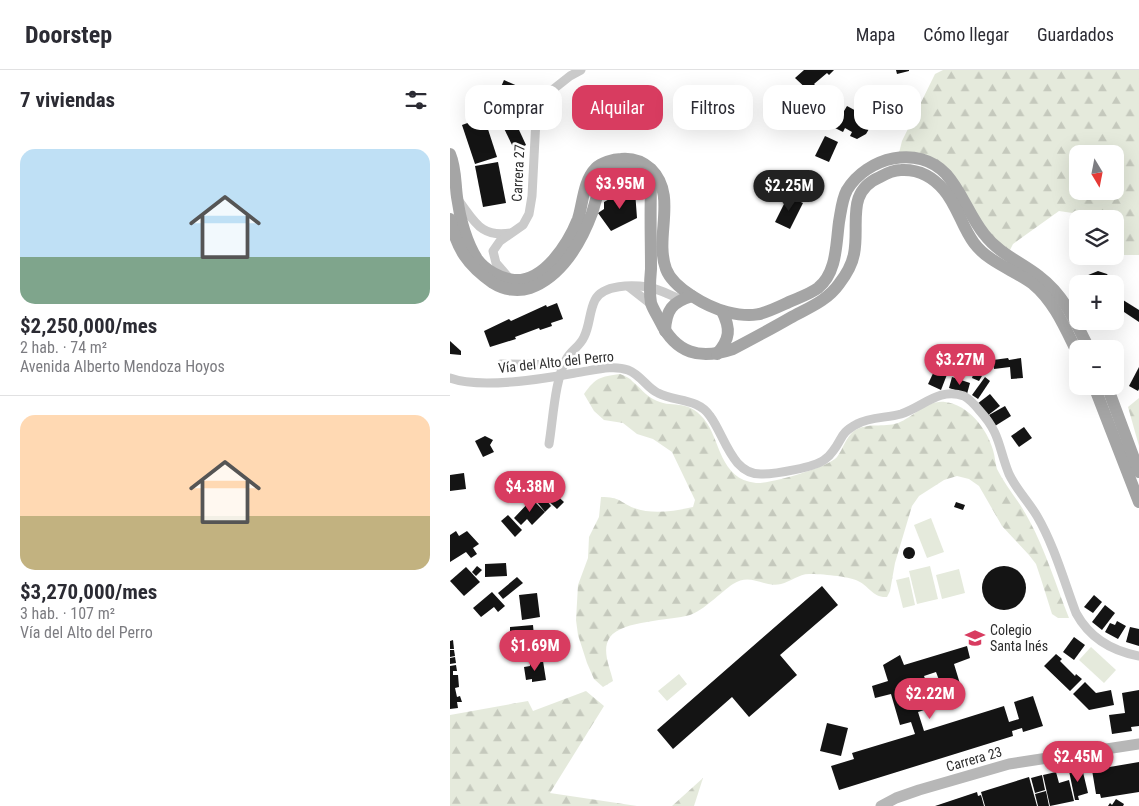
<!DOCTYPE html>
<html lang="es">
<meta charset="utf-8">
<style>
body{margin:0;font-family:"Roboto Condensed",sans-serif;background:#f7f7f7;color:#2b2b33;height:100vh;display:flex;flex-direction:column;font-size:19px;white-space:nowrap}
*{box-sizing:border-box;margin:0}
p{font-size:16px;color:#7c7c81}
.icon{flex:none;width:28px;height:28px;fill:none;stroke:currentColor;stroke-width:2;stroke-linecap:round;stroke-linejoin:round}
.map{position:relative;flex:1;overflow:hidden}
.side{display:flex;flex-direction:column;background:#fff;width:450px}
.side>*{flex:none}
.guide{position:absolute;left:15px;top:15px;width:475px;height:45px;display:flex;gap:10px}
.needle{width:32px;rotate:170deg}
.controls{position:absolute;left:619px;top:75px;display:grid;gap:10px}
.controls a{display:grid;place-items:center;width:55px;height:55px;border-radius:10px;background:#fff;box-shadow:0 5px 20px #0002;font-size:25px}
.price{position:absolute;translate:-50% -42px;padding:0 11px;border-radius:18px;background:#d83c60;color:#fff;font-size:16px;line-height:32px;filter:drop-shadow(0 1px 2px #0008)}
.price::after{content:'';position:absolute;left:50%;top:30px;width:15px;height:11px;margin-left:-8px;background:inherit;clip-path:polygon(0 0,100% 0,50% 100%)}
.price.active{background:#222;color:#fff}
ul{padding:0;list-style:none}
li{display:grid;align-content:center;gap:10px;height:265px;padding:0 20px}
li+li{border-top:1px solid #e1e1e2}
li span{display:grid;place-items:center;height:155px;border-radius:15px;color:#555}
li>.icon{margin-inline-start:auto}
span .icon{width:90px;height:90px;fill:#fffc;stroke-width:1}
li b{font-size:21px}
h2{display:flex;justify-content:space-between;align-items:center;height:60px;padding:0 20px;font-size:21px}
.chip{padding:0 18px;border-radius:15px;background:#fff;box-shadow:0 5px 20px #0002;font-size:18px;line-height:45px}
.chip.active{background:#d83c60;color:#fff}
header{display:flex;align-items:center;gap:30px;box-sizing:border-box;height:70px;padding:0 25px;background:#fff;border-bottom:1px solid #e1e1e2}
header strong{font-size:24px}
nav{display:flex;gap:28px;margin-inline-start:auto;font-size:18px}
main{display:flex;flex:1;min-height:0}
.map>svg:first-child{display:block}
</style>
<header>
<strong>Doorstep</strong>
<nav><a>Mapa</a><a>Cómo llegar</a><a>Guardados</a></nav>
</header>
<main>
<section class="side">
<h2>7 viviendas<svg class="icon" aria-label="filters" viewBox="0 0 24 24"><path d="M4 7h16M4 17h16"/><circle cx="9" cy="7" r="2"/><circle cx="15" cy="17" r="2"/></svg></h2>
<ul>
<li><span style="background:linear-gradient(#bfe0f5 70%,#7fa58c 0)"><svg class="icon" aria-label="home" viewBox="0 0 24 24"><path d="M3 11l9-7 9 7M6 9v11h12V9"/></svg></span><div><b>$2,250,000/mes</b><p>2 hab. · 74 m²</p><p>Avenida Alberto Mendoza Hoyos</p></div></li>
<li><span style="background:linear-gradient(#ffd9b3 65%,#c2b280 0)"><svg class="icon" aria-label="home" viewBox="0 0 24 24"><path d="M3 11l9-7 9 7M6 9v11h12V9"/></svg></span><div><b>$3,270,000/mes</b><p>3 hab. · 107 m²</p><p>Vía del Alto del Perro</p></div></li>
</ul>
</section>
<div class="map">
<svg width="689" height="736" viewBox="0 0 689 736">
<defs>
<pattern id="forest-firs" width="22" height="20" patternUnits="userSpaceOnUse" patternTransform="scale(1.25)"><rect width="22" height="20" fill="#e5eadc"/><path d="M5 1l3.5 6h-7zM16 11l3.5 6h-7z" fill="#c5c9bd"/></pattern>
</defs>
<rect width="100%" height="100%" fill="#fff"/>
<g fill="#e5eadc">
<polygon points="481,448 494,482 477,488 464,455"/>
<polygon points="480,496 488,529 467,534 459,501"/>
<polygon points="509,499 515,523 492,529 486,505"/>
<polygon points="459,507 465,535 453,538 446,510"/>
<polygon points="641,577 666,600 654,613 629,590"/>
<polygon points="229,604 237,614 217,631 208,621"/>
</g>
<g fill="url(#forest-firs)" fill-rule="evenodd">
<path d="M493,0H689V185H665V149H638L636,145L609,141L563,174L557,186L494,102L448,87L452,71L485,4ZM628,84H665V121H628Z"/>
<path d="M170,304C175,306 180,308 183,312C190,317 195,325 203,329C222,340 236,327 254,349C271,370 269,409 306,413C320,414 379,397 387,387C393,379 396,367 404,361C417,352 433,358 448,353C464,347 476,330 495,332C519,335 537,359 543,380C545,386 545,393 547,399C556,417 570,432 579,450C596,481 606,516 619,548H608L602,544L591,509L586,494L579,485L552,456L529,416L519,409L507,406L494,410L469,426L462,436L445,493L440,521L437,527C423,528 419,516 408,511C398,506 371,504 359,504C349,504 340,512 331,514C313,518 301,502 283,514C271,522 253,541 240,545C219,551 173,550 160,567C151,580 160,597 163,611L153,617L144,609L137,593L128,565L126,550L128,515L138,488L139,467L149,447L151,427C171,427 169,432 184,438C203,445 225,441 243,437L245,430L222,382L203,369L187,364L173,353L154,350L144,341L134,324C146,307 150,307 170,304Z"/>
<polygon points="689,328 689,376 678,337"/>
<polygon points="136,621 154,636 100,723 187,736 0,736 0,645 78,631 83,641"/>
<polygon points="253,708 244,736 222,736"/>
</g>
<g fill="#141414" fill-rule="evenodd">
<polygon points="354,0 384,0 379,5 377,3 364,14 367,17 361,23 345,8"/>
<polygon points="446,0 459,0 459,1 447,4"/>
<polygon points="54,10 72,18 65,34 47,26"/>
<polygon points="349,15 355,27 350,29 351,32 349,33 351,37 339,43 333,32 337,30 336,28 339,26 336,21"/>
<polygon points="447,17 453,27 447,30 453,33 451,36 454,37 451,46 430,36 421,30 424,25 430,28"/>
<polygon points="56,32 76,75 65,81 44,38"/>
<polygon points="397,36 410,43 408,46 410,47 407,53 419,59 416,64 407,69 400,66 402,62 395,58 393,62 385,58 388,53 383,51 387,44 391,46"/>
<polygon points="34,47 47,87 25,94 12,55"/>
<polygon points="375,66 388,72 379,92 365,86"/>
<polygon points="48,92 56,133 33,137 25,96"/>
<polygon points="174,121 185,121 187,148 161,161 148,143 154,139 154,132"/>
<polygon points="338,126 353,133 340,159 325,152"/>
<polygon points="648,201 657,204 661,210 661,214 635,214 631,208"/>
<polygon points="665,225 689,240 689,252 665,236"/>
<polygon points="107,233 113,249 101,253 102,256 90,260 89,258 65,267 66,269 40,277 34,261 59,249 61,251 96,235 97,237"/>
<polygon points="0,271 11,281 11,285 0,284"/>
<polygon points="558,288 559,290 571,288 573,308 561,309 560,297 544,299 543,290"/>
<polygon points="486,297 498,302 491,320 478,314"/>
<polygon points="689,297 689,319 688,321 679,316"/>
<polygon points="524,302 532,306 529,311 522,308"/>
<polygon points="502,307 520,313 517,324 499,318"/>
<polygon points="535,307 540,311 528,329 522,325"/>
<polygon points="540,324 550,336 537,346 527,334"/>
<polygon points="555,336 561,346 545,356 539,345"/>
<polygon points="574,357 582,368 569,377 561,366"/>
<polygon points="35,366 43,370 40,375 44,382 33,387 25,371"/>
<polygon points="14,403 16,419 0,421 0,405"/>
<polygon points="100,419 114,432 107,439 93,426 101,436 95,442 87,432"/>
<polygon points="82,429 95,442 82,455 77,449 71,455 64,448"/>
<polygon points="506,432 515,435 513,440 504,437"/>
<polygon points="58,445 72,460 65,467 51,451"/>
<polygon points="6,461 9,466 17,461 29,474 23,478 27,484 21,488 16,482 0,492 0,465"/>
<circle cx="459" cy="483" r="6"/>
<polygon points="56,493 57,506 35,507 35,494"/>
<circle cx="554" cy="518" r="22"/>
<polygon points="27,496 32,500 26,506 22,502"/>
<polygon points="16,497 30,512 14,526 0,511"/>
<polygon points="67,507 73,513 53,529 48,523"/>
<polygon points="372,516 388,535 330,585 347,605 299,647 282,627 223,679 207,660"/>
<polygon points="42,522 55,536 48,542 44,537 31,547 23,538"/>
<polygon points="87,523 90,547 72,550 69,525"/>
<polygon points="644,525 652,532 643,543 634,537"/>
<polygon points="655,535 665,543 652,560 642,552"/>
<polygon points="667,551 676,556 668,569 655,562 660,553 665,555"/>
<polygon points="83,555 84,566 78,566 79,578 86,577 87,586 71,588 71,585 65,586 65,567 64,567 63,562 60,562 60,557"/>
<polygon points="680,557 689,559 689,576 676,572"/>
<polygon points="624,567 635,575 624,590 613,582"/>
<polygon points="3,570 4,579 0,579 0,571"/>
<path d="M517,576L520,588L504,594L514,627L468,642L474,661L554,636L559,652L569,649L564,632L583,626L593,656L573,662L572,658L562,661L563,666L389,720L381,696L404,689L402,683L465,664L461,652L450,655L441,624L425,628L422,616L438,611L433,595L450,585L454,595ZM486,602L492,618L480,622L474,606Z"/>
<polygon points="0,580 4,580 5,586 0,587"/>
<polygon points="606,584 612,589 610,591 625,606 626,604 632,609 620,621 594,596"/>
<polygon points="5,587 6,593 0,594 0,588"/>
<polygon points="93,591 96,610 82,612 82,609 76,610 74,597 80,596 80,593"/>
<polygon points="6,595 7,601 3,601 3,605 8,605 9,617 5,618 7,627 10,626 12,632 7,632 8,638 0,639 0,596"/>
<polygon points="635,612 646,623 661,620 664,635 639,640 623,624"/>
<polygon points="689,620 689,656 681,657 682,661 662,664 659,645 675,643 672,623"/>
<polygon points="377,653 398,658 391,686 370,681"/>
<polygon points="689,692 689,722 651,728 650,724 646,724 642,700"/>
<polygon points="632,698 638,723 628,726 629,730 625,730 619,701"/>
<polygon points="606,702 609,713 619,710 624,731 600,736 593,705"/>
<polygon points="592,705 595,720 585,723 581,708"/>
<polygon points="579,707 587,736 535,736 531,722"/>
<polygon points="596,721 599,736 588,736 585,724"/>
<polygon points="527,722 528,726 531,725 534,736 485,736"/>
<polygon points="666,729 674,734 673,736 658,736 660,733 662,735"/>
</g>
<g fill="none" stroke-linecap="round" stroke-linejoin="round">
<g stroke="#cacaca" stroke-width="9">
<path d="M9,131C25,152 31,168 61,163"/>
<polyline points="59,208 46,193 43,181 50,171 73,155 79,144 82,126 86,49 90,34 101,21 120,6 131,0"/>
<polyline points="179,217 202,235"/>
<polyline points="51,294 114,295"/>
<path d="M0,308C29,319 93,309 125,303C142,301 162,294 178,300C191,305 197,318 208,323C225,332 248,328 260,346C275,366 282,406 313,404C326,404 365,397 374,390C377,388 381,384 383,381C393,368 390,363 407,354C419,347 437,348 451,344C473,337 489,317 514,326C519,329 525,335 529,340C551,364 548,377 559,404C566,419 578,431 587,446C604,475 614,511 626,543C639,567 662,581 689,586"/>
<path d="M99,374C103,350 105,307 117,288C122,280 130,276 134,267C140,255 139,242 145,230C153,214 183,215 198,217C209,219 220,225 230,229"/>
</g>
<polyline stroke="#b7b7b7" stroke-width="11" points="431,736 446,728 469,720 559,694 689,674"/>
<g stroke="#a5a5a5" stroke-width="12">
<path d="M0,84C6,98 5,113 7,127C10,149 16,171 27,189C35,200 51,209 64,210C94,212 118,174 128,149C133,134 133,111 146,98C151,93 163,89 171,89C182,88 192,91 201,99C228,126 204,166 216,199C223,218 257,237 277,242C305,249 313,244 339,232C348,228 360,224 368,218C387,203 386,174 389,152C391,141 392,129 397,120C417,87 468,74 496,104C512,122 519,145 534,164C549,184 571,192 590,207C614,225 626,253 639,279"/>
<path d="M0,149C7,179 17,195 43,213C54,220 68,222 80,218C111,207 131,173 142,143C145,134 147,123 152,114C154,111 158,104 161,102C171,94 188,98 196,107C198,110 199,114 201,118C200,145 201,172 201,199C200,210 199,222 201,233C203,239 207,245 210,251C226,284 250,290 283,279C302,269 321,259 340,248C358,238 377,231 389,214C396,205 402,195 404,184C410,154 395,122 430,107C437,103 443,100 451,100C468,99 483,107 494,120C507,135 512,157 524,173C538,192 564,200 583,214C604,231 616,260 628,284"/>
<path d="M215,261C216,240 222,232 242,226"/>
<path d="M267,284C280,269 281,259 272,241"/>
<polyline points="644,316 689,432"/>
<polyline points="657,316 689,402"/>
</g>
</g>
<defs>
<symbol id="school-bare" viewBox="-9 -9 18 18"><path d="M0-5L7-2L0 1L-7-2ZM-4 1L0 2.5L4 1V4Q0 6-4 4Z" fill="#d83c60" stroke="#fff" stroke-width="2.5" paint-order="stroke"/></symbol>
</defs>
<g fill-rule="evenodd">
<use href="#school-bare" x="511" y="554" width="28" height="28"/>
</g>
<g text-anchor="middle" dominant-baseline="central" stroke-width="5" stroke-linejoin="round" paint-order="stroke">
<g font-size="14" fill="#2d2d2d" stroke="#fff">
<text transform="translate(68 103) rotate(-87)">Carrera 27</text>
<text transform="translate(106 292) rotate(-6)">Vía del Alto del Perro</text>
<text transform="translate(524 689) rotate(-16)">Carrera 23</text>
</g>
<g font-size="14" fill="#2d2d2d" stroke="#fff" text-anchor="start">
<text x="540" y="560">Colegio<tspan x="540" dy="16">Santa Inés</tspan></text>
</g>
</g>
</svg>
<div class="controls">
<a><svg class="needle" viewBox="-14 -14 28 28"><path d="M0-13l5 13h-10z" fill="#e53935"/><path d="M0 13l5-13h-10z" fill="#7c7c81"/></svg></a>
<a><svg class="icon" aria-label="layers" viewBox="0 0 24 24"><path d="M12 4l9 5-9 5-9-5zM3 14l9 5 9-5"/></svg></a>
<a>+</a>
<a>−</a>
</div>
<b class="price" style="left:170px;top:140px">$3.95M</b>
<b class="price active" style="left:339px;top:142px">$2.25M</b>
<b class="price" style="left:510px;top:316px">$3.27M</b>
<b class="price" style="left:80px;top:443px">$4.38M</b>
<b class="price" style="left:85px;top:602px">$1.69M</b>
<b class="price" style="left:480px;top:650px">$2.22M</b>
<b class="price" style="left:628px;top:713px">$2.45M</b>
<div class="guide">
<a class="chip">Comprar</a>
<a class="chip active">Alquilar</a>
<a class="chip">Filtros</a>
<a class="chip">Nuevo</a>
<a class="chip">Piso</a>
</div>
</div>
</main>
